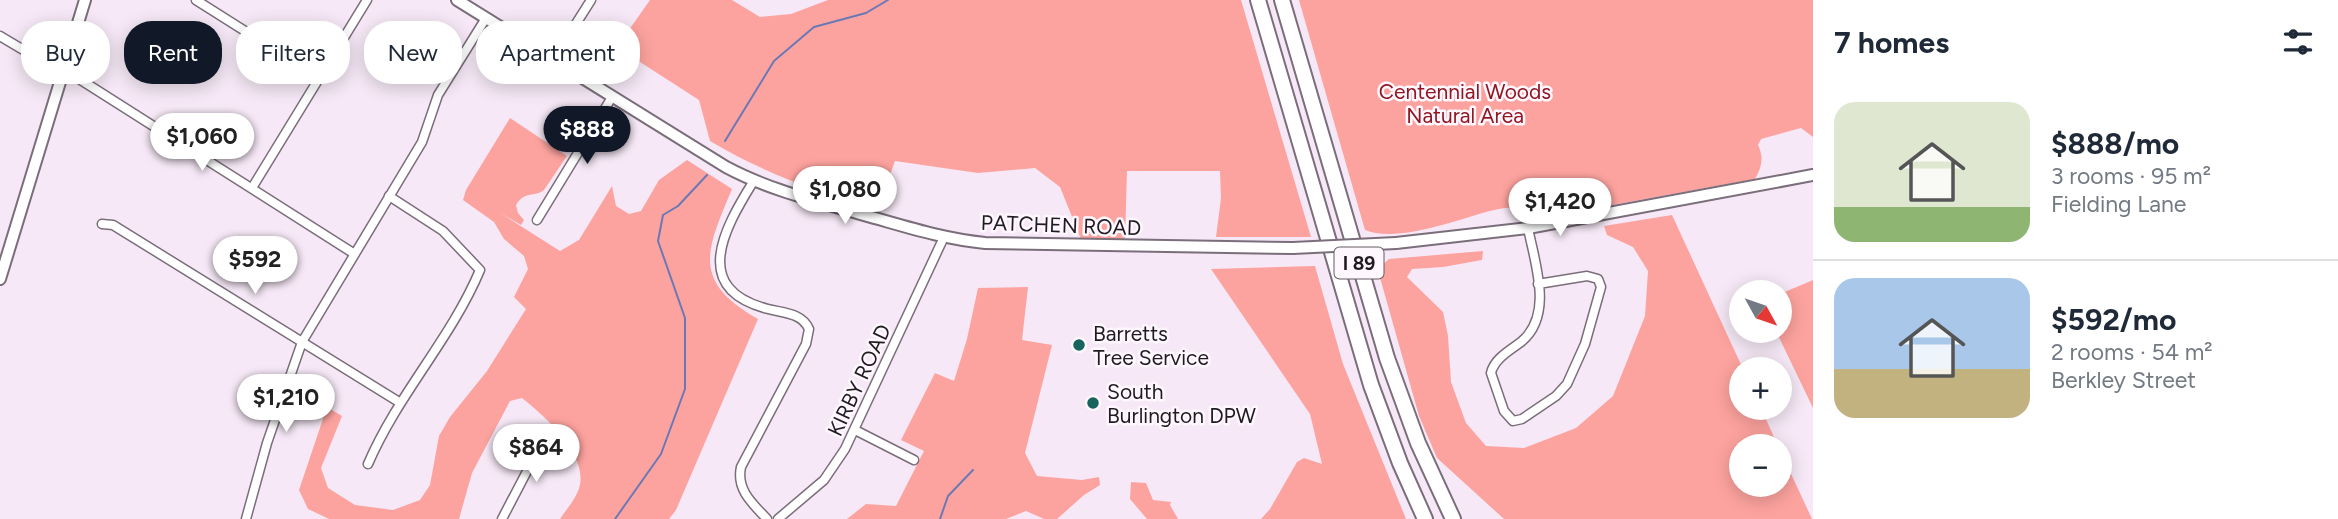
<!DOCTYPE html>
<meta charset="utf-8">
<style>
body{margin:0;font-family:Figtree,sans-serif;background:#f2f2f3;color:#1f2937;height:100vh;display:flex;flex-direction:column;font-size:26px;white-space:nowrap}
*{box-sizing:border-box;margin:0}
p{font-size:23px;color:#747a83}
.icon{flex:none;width:38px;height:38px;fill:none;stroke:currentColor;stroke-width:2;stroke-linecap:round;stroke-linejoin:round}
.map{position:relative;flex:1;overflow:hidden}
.sheet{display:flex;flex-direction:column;background:#fff;width:525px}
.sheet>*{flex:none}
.banner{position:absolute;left:21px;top:21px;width:665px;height:63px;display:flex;gap:14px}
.needle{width:46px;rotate:130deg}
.tools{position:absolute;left:1729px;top:280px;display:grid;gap:14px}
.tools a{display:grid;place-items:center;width:63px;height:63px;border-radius:50%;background:#fff;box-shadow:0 4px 18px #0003;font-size:35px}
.price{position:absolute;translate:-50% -60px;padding:0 16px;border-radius:24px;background:#fff;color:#222;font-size:23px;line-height:46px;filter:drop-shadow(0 2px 4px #0008)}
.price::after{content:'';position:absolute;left:50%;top:42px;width:21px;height:16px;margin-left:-10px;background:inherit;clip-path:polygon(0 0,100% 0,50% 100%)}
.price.current{background:#111827;color:#fff}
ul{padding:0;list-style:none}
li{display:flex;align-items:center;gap:21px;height:175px;padding:0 21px}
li+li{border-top:2px solid #e0e1e3}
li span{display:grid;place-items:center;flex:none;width:196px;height:140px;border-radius:21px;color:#555}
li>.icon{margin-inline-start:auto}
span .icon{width:84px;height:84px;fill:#fffc;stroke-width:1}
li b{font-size:30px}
h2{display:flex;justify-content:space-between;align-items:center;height:84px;padding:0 21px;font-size:30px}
.pill{padding:0 24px;border-radius:28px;background:#fff;box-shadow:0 4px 18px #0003;font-size:24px;line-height:63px}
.pill.current{background:#111827;color:#fff}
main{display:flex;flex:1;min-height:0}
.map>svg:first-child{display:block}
</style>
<main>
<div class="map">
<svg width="1813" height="519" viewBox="0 0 1813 519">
<rect width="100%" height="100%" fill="#f6e8f6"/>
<g fill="#fda39f">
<path d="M650,0H732L760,17L791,14L828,0H1241L1311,237H1216L1221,198L1220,171H1127L1125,239H1081L1060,187L1035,168L978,173L895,161L877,211C818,192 764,173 710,141L699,100L626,53L624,37Z"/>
<path d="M1299,0H1813V137L1801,128L1761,139L1758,145C1764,158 1762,167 1755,179L1557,215L1550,205C1532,207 1512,206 1494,210C1461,218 1397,244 1365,230Z"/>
<path d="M510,118L567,156L544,190C534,198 525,190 516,205L518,213L524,220L521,225L500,213L560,251L579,240L612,186L616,206L629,214L641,211L659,180L687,160L732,189C706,251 691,281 758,319L676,510L669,519H560C566,510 574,501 578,491C592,458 545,416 522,398L510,401L472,473L459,519H329L308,509L299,490L327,407L342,416L321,468L328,488L355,505L393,510L420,500L430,485L439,436L450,417L487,371L526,309L514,297L528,269L524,256L504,239L494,222L463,200L466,190Z"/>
<polygon points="1672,215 1743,369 1741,408 1761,408 1778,446 1741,446 1741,485 1780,485 1780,450 1812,519 1504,519 1437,458 1419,416 1379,274 1381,266 1389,259 1483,251 1482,260 1443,267 1412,269 1407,277 1443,312 1448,336 1451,382 1466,423 1486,446 1524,448 1576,428 1613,396 1645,316 1648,271 1633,247 1607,235 1604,226"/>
<polygon points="1315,266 1343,364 1406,519 1261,519 1270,509 1297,462 1304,458 1322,464 1310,414 1211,269"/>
<polygon points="1813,280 1813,408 1776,331 1780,331 1780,294"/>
<polygon points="1028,287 1022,340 1052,345 1025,453 1037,476 1082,480 1099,477 1100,485 1084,495 1057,519 1044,519 1026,511 1006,519 847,519 866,504 896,506 924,451 901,440 935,373 954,381 967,339 978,288"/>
<polygon points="1131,482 1146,483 1153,500 1171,502 1170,505 1178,519 1147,519 1130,499"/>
</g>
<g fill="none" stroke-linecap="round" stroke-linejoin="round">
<g stroke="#6a79b6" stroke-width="2">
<polyline points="725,141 774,61 814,27 866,13 888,0"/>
<polyline points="615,519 661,454 685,389 685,318 658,241 663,215 678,206 707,175"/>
<polyline points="940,519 948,496 973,470"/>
</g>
<defs>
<g id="street">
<polyline points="196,0 319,78"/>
<polyline points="0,36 47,64 73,75 353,253"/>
<polyline points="553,60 591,0"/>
<path d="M753,182C724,229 690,289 768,309C784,313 802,313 809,329L806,344L741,467C736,490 753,504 767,519"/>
<polyline points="252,188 367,0"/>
<polyline points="537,220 612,97"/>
<polyline points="102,224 113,225 399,402"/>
<path d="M1528,228C1535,264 1554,315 1521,342C1510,350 1494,359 1491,373L1504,411L1513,421L1522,419L1556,396L1567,384L1585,344L1601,287L1598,279L1587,276L1538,284"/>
<polyline points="855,430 914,460"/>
<path d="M368,464C398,394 451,339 480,270L443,231L389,196"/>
<polyline points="246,519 267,443 302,342 422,142 438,95 486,18"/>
<polyline points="502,519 537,452 550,435"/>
<polyline points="778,519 824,480 845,449 944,237"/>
</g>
<g id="secondary">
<path d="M457,0L726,167C769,190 816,201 864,215C904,226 943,239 985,243L1293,248"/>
<polyline points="1396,243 1528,228 1813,175"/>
<polyline points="0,279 85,0"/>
</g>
<g id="highway">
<polyline points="1258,0 1371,385 1400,463 1425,519"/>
<polyline points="1282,0 1387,358 1418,443 1453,519"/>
</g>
</defs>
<use href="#street" stroke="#7a6e7a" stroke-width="11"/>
<use href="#secondary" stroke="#7a6e7a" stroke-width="14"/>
<use href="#highway" stroke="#7a6e7a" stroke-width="18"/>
<use href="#street" stroke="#fff" stroke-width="8"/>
<use href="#secondary" stroke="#fff" stroke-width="10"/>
<use href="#highway" stroke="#fff" stroke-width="14"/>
<defs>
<polyline id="secondary-bridge" points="1293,248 1396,243"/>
</defs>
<use href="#secondary-bridge" stroke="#7a6e7a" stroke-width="14" stroke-linecap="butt"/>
<use href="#secondary-bridge" stroke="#fff" stroke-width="10"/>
</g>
<g fill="#17635d" stroke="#fef8fe" stroke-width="2.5">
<circle cx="1079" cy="345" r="7"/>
<circle cx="1093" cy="403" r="7"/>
</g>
<g text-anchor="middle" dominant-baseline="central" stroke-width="5" stroke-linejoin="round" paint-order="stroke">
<rect fill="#fef8fe" stroke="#635d63" stroke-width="2" x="1334.5" y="247.5" width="49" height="31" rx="5"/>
<g font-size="19" font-weight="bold" fill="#201b20">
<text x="1359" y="263">I 89</text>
</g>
<g font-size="21" fill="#921522" stroke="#fef8fe">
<text x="1465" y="91">Centennial Woods<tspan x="1465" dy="24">Natural Area</tspan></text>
</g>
<g font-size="21" fill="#201b20" stroke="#fef8fe">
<text transform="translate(1061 225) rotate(2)">PATCHEN ROAD</text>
<text transform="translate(859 380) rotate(-65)">KIRBY ROAD</text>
</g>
<g font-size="21" fill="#201b20" stroke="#fef8fe" text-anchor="start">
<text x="1093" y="333">Barretts<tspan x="1093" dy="24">Tree Service</tspan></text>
<text x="1107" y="391">South<tspan x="1107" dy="24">Burlington DPW</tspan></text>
</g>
</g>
</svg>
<div class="tools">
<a><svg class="needle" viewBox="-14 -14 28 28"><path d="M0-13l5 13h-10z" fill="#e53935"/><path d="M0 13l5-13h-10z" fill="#747a83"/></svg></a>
<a>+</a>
<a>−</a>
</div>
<b class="price current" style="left:587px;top:166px">$888</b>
<b class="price" style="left:202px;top:173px">$1,060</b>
<b class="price" style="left:845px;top:226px">$1,080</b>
<b class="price" style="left:1560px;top:238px">$1,420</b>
<b class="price" style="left:255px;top:296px">$592</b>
<b class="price" style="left:286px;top:434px">$1,210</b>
<b class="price" style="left:536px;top:484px">$864</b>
<div class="banner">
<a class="pill">Buy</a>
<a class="pill current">Rent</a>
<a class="pill">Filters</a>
<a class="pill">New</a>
<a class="pill">Apartment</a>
</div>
</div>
<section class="sheet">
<h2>7 homes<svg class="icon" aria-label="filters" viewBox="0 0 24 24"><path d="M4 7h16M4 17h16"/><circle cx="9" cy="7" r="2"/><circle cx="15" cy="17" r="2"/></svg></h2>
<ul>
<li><span style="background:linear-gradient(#dfe7d0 75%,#8fb573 0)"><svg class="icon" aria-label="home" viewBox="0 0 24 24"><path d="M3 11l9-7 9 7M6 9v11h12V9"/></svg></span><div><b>$888/mo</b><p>3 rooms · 95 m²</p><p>Fielding Lane</p></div></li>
<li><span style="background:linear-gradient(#a9c7e8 65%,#c2b280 0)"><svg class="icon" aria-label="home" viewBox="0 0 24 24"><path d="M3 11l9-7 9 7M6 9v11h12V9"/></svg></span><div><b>$592/mo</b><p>2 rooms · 54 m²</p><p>Berkley Street</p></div></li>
</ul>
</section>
</main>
